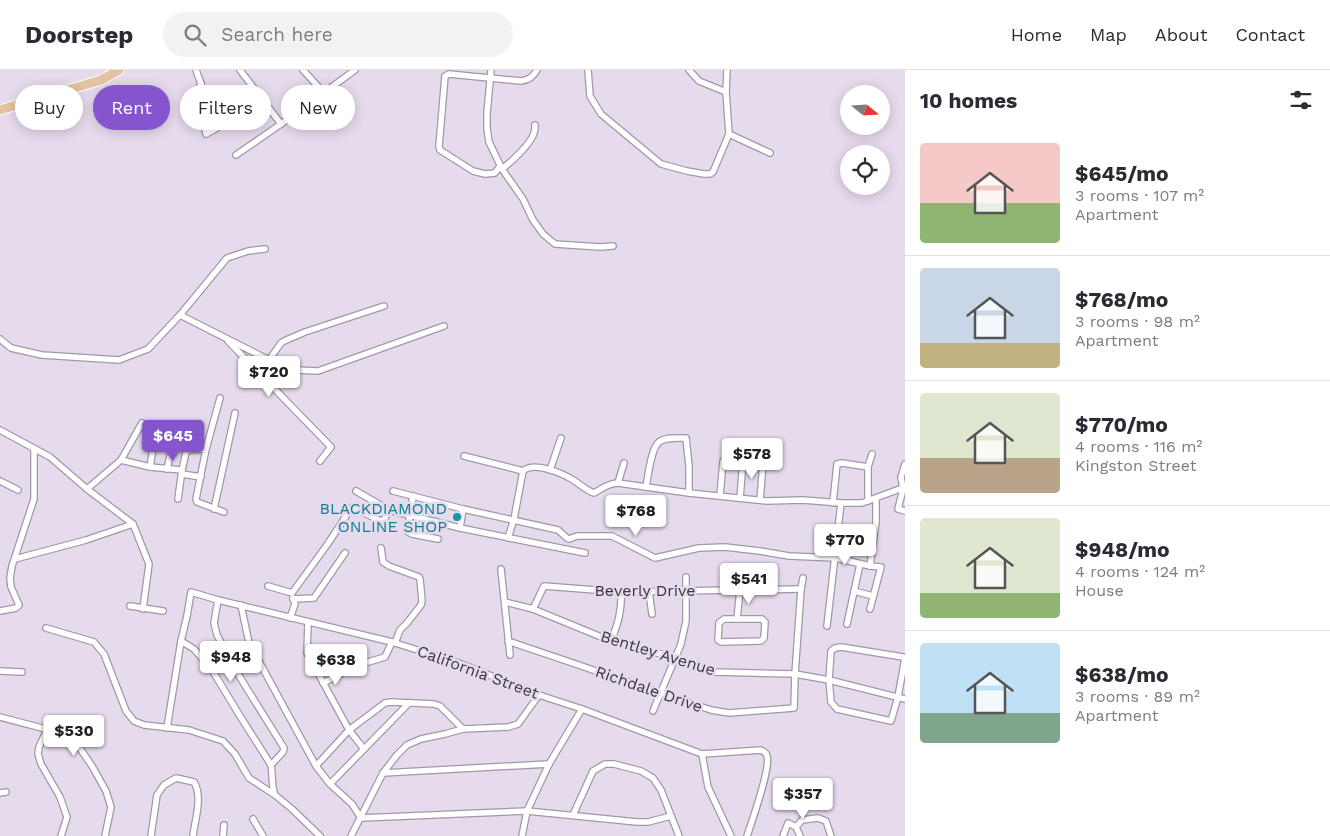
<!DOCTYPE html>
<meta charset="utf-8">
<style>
body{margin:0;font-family:"Work Sans",sans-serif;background:#f2f2f3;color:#2b2b33;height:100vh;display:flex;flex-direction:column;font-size:19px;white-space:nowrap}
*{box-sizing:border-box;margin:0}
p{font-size:16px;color:#7c7c81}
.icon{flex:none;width:28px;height:28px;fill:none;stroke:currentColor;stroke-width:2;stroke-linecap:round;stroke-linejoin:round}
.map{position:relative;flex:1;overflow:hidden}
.sheet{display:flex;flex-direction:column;background:#fff;width:425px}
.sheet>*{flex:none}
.banner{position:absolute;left:15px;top:15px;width:475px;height:45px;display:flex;gap:10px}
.needle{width:32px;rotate:108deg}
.tools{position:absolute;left:840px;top:15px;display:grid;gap:10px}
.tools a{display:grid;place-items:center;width:50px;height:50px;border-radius:50%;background:#fff;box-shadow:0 2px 12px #0003;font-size:25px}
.price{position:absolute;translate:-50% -42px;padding:0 11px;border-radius:5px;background:#fff;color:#222;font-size:16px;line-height:32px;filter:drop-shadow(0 1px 2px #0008)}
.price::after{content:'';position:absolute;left:50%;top:30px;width:15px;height:11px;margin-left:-8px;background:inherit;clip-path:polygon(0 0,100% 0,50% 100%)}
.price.selected{background:#8555cd;color:#fff}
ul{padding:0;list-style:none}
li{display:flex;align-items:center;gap:15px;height:125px;padding:0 15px}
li+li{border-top:1px solid #e1e1e2}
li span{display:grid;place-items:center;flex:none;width:140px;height:100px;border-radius:5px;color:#555}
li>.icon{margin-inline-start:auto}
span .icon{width:60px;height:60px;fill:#fffc;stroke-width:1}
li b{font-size:21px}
h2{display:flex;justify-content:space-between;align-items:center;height:60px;padding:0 15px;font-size:21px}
.chip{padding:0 18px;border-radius:22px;background:#fff;box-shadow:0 2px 12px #0003;font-size:18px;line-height:45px}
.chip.selected{background:#8555cd;color:#fff}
header{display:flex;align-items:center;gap:30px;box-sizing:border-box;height:70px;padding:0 25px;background:#fff;border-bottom:1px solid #e1e1e2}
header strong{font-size:24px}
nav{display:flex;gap:28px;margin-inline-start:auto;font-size:18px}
.search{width:350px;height:45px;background:#f2f2f3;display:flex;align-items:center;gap:12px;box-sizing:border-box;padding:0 18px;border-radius:28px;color:#7c7c81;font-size:19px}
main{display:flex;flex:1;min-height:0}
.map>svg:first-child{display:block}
</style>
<header>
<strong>Doorstep</strong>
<div class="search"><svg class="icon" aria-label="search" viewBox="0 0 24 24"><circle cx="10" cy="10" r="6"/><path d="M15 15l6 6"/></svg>Search here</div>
<nav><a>Home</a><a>Map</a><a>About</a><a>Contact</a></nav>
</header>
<main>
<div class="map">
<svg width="905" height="766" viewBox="0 0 905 766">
<rect width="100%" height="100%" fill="#e6daed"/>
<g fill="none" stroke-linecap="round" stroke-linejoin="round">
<defs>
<g id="minor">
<polyline points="196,0 217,58 206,64 197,25 201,13"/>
<polyline points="240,0 281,54"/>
<polyline points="303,0 323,22"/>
<polyline points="491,0 487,43 487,58 489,72 502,99 523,129 533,150 543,164 555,174 600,177 613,176"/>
<polyline points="588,0 590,26 601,44 661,94 687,101 704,104 710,104 713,102 729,64 726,22 727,0"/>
<polyline points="689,0 699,11 726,22"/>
<polyline points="729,64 770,83"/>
<polyline points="236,85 281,54 355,0"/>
<path d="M500,96L495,103L485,104L473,101L440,80L439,76L445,6L449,4L521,11C529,10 533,7 537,0"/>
<path d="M502,99C511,92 531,74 534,63C535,60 535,57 535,55"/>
<polyline points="180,245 269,290 295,300 318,301 444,256"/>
<polyline points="0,269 11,278 42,285 119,290 148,279 180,245 227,188 248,181 265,179"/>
<polyline points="228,271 331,377 320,391"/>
<polyline points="269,290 281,273 284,271 305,262 384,236"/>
<polyline points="220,328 206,379 196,429 197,432 224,442"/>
<polyline points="0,360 50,387 87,419 133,454 149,494 143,539"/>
<polyline points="187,380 206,379"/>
<polyline points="464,386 523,401"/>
<polyline points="121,390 150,397 182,400"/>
<polyline points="905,394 901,407 903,419 898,439 905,441"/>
<polyline points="150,397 154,372 158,357"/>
<polyline points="167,399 176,358"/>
<polyline points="550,400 561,368"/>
<polyline points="182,404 201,407"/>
<polyline points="0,411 18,420"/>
<polyline points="618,413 624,393"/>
<path d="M646,417C648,407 651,378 659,372C665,367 678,368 686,368L689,396V423"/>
<polyline points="87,419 121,390 142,353"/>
<polyline points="356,421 389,440 460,458"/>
<polyline points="393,421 463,439 558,460 567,468 569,469 577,466 612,466 655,488 699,478 725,477 760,481 789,486 836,488 870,496 881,497 870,539"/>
<polyline points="413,426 408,458 408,462 412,464 438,469"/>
<polyline points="720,426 723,391"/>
<polyline points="740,428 743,391"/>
<polyline points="178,429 182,400 191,360"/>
<polyline points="760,430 764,381"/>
<polyline points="868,431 868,397 872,384"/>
<polyline points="833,433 837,394 842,393 868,397"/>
<polyline points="214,439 235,343"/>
<polyline points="463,439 460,458 585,483"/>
<path d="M508,468L514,449L523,401C534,391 562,403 573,410C580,414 586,420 594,423C602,419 608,413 618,413L689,423L767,431L803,430L841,433H862L905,417"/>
<polyline points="381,478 383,492 389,496 419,507 420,509 422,531 421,535 407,553 400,560 395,573"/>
<polyline points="15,489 86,470 133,454"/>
<polyline points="870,496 876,452 876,428"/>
<polyline points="501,499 510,585"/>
<polyline points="268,516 292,523 327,475 352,437 383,452 389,440"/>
<polyline points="854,521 873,526"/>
<polyline points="649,522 652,544"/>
<polyline points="293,529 314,528 345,483"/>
<polyline points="218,530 214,553 217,565 241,609 284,678 283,682 271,695"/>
<polyline points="505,532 533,539 611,571 676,588 714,602 795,604 829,610 905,629"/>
<polyline points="241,535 249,573 316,696 330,714 352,734 361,748 527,741 637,752 648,752 671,746"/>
<polyline points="130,536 163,541"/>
<polyline points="533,539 544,516 621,522 801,519"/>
<polyline points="0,541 16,538 19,535 11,517 10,508 12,496 34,429 34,379"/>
<polyline points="290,548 295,534 293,528"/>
<polygon points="724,549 762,549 765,552 764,568 761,571 721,572 718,570 719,553"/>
<polyline points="737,549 740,520"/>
<polyline points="308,552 307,583 349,660 364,679"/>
<polyline points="847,554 860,494"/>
<polyline points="827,556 841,433"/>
<polyline points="46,558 94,572 104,584 126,641 134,651 144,655 189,660 223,671 235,684 249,708 275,725"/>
<path d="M181,571L194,579L212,600L240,646L271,695C273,705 271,716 275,725L292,739L320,766"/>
<polyline points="508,571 711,640 729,643 794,638 795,604 801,519 803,508"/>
<path d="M611,571C618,554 622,540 621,522"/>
<polygon points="841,577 903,587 905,588 898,627 891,651 837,639 831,632 829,610 831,581 835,578"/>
<polyline points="0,601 22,602"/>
<polyline points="323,613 358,595 385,587 392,572"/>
<polyline points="653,641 681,574 686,551 686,507"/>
<polyline points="0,647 57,662 75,671 92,696 106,721 111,737 105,766"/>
<path d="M167,658L181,571L187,546L191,522L218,530L392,572L459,593L539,625L582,639L702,684L761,680C764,682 766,682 767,686C771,698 752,751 747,766"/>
<polyline points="47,660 39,677 38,684 41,694 60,727 67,747 61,766"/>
<polyline points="702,684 708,717 731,766"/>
<polyline points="316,696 349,660 385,633 391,632 434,634 440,636 463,659"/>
<polyline points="383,703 549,694"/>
<polyline points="330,714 409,633"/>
<polyline points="0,723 6,722"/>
<polyline points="573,745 593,701 605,694 614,694 641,701 653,708 661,720 679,766"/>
<polyline points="253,749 263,766"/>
<polyline points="796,757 802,750 818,748 826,751 831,766"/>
<path d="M151,766L157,725L164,715L176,708L194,712C203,727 195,749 193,766"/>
<polyline points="223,766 224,755"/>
<polyline points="351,766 383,703 397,685 407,675 421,669 445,664 463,659 508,657 518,654 539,625"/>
<polyline points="522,766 527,741 549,694 582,639"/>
<polyline points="783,766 788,753 796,757 800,766"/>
</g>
<polyline id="primary" points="0,40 101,10 119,0"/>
</defs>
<use href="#minor" stroke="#a297a9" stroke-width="8"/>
<use href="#primary" stroke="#fff" stroke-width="11"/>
<use href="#minor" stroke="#fff" stroke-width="5.5"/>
<use href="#primary" stroke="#e5c2a0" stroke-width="9"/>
</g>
<circle fill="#0f9aa8" stroke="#e6daed" stroke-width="2" cx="457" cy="447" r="5"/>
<g text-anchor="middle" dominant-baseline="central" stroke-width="5" stroke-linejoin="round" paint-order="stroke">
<g font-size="16" fill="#0d838f" stroke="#e6daed" text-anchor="end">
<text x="447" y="438">BLACKDIAMOND<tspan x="447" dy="18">ONLINE SHOP</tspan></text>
</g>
<g font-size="16" fill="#3c373f" stroke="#e6daed">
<text x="645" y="520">Beverly Drive</text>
<text transform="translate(658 583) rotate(17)">Bentley Avenue</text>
<text transform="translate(478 602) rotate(20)">California Street</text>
<text transform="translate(649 619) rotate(19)">Richdale Drive</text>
</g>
</g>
</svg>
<div class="tools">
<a><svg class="needle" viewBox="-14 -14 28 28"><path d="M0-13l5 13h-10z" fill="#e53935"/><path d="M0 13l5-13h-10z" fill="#7c7c81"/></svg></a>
<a><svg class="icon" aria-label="locate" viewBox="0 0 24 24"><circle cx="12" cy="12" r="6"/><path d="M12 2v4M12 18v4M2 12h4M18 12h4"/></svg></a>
</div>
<b class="price" style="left:269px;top:328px">$720</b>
<b class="price selected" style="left:173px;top:392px">$645</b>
<b class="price" style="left:752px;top:410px">$578</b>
<b class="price" style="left:636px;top:467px">$768</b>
<b class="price" style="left:845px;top:496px">$770</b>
<b class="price" style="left:749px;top:535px">$541</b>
<b class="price" style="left:231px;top:613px">$948</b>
<b class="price" style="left:336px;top:616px">$638</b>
<b class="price" style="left:74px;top:687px">$530</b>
<b class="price" style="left:803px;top:750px">$357</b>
<div class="banner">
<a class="chip">Buy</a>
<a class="chip selected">Rent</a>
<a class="chip">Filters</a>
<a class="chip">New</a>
</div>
</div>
<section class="sheet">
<h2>10 homes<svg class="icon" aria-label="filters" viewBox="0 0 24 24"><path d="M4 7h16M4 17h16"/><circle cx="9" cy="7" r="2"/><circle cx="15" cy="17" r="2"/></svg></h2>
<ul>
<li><span style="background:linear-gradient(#f6c9c9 60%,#8fb573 0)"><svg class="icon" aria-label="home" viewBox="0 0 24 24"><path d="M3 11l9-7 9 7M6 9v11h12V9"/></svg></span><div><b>$645/mo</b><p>3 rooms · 107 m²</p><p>Apartment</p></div></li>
<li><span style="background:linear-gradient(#c9d6e8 75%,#c2b280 0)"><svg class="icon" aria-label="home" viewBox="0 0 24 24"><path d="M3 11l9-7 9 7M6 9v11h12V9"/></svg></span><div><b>$768/mo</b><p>3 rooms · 98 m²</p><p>Apartment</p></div></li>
<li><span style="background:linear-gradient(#dfe7d0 65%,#b9a48a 0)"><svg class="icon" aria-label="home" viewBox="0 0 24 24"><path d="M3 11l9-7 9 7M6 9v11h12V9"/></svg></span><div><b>$770/mo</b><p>4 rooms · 116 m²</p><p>Kingston Street</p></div></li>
<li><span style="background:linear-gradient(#dfe7d0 75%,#8fb573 0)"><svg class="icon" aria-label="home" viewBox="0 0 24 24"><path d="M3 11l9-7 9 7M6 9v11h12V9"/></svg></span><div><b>$948/mo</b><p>4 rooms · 124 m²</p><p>House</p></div></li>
<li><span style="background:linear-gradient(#bfe0f5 70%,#7fa58c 0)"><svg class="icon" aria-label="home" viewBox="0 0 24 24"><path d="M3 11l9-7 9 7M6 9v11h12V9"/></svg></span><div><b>$638/mo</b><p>3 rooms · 89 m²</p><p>Apartment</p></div></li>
</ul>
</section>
</main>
